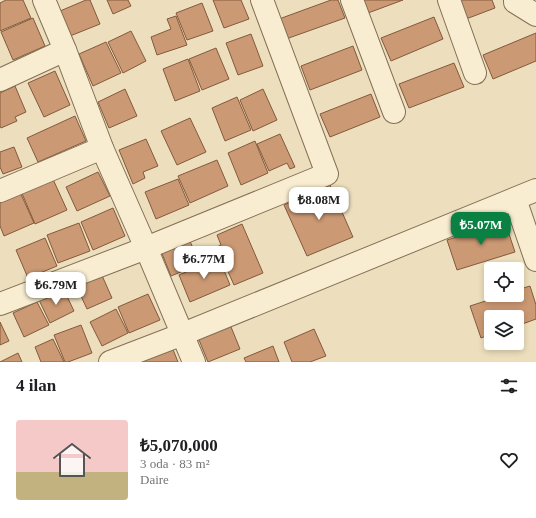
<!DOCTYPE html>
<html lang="tr">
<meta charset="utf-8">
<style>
body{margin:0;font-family:"Times New Roman",serif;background:#f2f2f2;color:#202124;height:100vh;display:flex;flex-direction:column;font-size:15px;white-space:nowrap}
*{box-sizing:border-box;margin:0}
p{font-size:13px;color:#757577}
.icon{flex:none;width:22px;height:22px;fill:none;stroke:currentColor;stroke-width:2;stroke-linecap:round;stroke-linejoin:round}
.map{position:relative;height:362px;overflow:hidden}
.panel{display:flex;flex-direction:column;background:#fff;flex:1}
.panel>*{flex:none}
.tools{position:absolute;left:484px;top:262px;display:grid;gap:8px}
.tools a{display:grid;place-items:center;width:40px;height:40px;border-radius:4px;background:#fff;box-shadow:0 2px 6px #0003;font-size:20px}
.price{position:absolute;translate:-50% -34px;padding:0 9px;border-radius:8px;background:#fff;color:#222;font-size:13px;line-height:26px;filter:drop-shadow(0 1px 2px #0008)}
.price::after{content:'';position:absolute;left:50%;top:24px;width:12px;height:9px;margin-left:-6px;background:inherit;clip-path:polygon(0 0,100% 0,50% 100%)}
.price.selected{background:#0b8043;color:#fff}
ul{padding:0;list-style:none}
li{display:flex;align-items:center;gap:12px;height:100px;padding:0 16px}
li+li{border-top:1px solid #e0e0e0}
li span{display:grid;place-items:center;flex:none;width:112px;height:80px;border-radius:4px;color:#555}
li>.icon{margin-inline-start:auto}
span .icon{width:48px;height:48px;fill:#fffc;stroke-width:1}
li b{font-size:17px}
h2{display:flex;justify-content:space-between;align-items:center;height:48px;padding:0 16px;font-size:17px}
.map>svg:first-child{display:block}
</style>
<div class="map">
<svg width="536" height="362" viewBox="0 0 536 362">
<rect width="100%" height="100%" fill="#eddfbd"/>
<g fill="#cb9973" stroke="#835a3d">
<polygon points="6,0 23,0 31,18 0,31 0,3"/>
<polygon points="86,0 90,0 100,24 70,36 60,11"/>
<polygon points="107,0 128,0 131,6 113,14"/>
<polygon points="213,0 241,0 249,19 224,28"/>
<polygon points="331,0 338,0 345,18 286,39 279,19"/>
<polygon points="363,0 403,0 368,13"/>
<polygon points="459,0 492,0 495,8 466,19"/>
<polygon points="202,3 213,31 187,40 176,13"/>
<polygon points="176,16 187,45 157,55 151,37 171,29 167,19"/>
<polygon points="434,17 443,39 391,61 381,38"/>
<polygon points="33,18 45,46 13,60 1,32"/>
<polygon points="131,31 146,61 123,73 108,42"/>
<polygon points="536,33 536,61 493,79 483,55"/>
<polygon points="251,34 263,66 238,75 226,43"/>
<polygon points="106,42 121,73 93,86 79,54"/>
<polygon points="353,46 362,70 310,90 301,66"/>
<polygon points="216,48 229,79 202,90 189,59"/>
<polygon points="188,59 200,91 175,101 163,69"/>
<polygon points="454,63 464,87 409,108 399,84"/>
<polygon points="55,71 70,105 44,117 28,83"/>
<polygon points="15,86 26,112 15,117 17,121 1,128 0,126 0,93"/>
<polygon points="125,89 137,116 109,128 98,102"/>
<polygon points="263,89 277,120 253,131 240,100"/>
<polygon points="371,94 380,117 330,137 320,114"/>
<polygon points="237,97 251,130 225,141 212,108"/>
<polygon points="75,116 86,141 38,162 27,138"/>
<polygon points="190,118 206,152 177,165 161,131"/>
<polygon points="280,134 295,167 290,169 287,163 269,171 257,144"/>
<polygon points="146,139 158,166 143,172 145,178 133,184 119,150"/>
<polygon points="255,141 268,173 241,185 228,153"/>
<polygon points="14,147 22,167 3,174 0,167 0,152"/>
<polygon points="217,160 228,186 190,203 178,176"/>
<polygon points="98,172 110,196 77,211 66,187"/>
<polygon points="52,177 67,210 35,224 21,191"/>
<polygon points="178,179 189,205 156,219 145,192"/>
<polygon points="330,185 353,237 307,256 284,205"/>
<polygon points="20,192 34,223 4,236 0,226 0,201"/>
<polygon points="113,208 125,236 93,250 81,222"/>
<polygon points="505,222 515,252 457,270 447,240"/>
<polygon points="79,223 90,251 58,263 47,235"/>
<polygon points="242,224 263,273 234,285 217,247 221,245 217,235"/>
<polygon points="45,238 57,266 28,278 16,250"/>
<polygon points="189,239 200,264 171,276 161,251"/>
<polygon points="219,258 230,285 190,302 179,275"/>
<polygon points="100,271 112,298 87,309 75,283"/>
<polygon points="530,286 536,305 536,319 517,326 517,317 491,317 491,334 481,338 470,306 504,295 517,295 517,290"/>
<polygon points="63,288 74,311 50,323 39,300"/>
<polygon points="148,294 160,320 129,333 118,307"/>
<polygon points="37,302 49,325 24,337 13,313"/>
<polygon points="116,309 128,333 102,346 90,322"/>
<polygon points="0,322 9,341 0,345"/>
<polygon points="229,322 240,349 208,362 197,335"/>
<polygon points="81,325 92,353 68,362 65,362 54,335"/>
<polygon points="314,329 326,356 310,362 292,362 284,342"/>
<polygon points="53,339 64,362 41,362 35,347"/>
<polygon points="273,346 279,362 246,362 244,358"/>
<polygon points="172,347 178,362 142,362 141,361"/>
<polygon points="18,353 22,362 0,362"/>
</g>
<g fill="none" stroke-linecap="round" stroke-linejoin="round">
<defs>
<g id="minor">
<polyline points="44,0 65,50 102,148 146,248 194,362"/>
<polyline points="352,0 394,112"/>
<polyline points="449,0 475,73"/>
<polyline points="515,0 515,2 536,15"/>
<polyline points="0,80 65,50"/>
<polyline points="0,191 102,148"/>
<polyline points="515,199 536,260"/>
<polyline points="0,304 146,248 327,174 262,0"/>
<polyline points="110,362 183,334 536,190"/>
</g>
</defs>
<use href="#minor" stroke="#847057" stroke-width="24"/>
<use href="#minor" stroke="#f8edd0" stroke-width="22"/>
</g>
</svg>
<div class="tools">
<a><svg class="icon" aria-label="locate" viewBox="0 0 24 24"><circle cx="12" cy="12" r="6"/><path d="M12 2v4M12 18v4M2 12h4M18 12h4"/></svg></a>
<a><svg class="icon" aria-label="layers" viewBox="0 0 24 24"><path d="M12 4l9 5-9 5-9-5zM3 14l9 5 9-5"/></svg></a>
</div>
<b class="price" style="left:319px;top:221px">₺8.08M</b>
<b class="price selected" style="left:481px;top:246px">₺5.07M</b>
<b class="price" style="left:204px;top:280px">₺6.77M</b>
<b class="price" style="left:56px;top:306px">₺6.79M</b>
</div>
<section class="panel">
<h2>4 ilan<svg class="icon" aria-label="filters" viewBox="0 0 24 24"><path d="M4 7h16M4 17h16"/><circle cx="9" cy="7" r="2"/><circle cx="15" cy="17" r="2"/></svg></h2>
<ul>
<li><span style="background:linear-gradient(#f6c9c9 65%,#c2b280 0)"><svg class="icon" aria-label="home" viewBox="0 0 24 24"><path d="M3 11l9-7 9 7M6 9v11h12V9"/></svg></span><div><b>₺5,070,000</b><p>3 oda · 83 m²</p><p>Daire</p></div><svg class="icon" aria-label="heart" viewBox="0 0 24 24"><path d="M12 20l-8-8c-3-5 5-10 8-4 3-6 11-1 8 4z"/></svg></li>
</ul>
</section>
